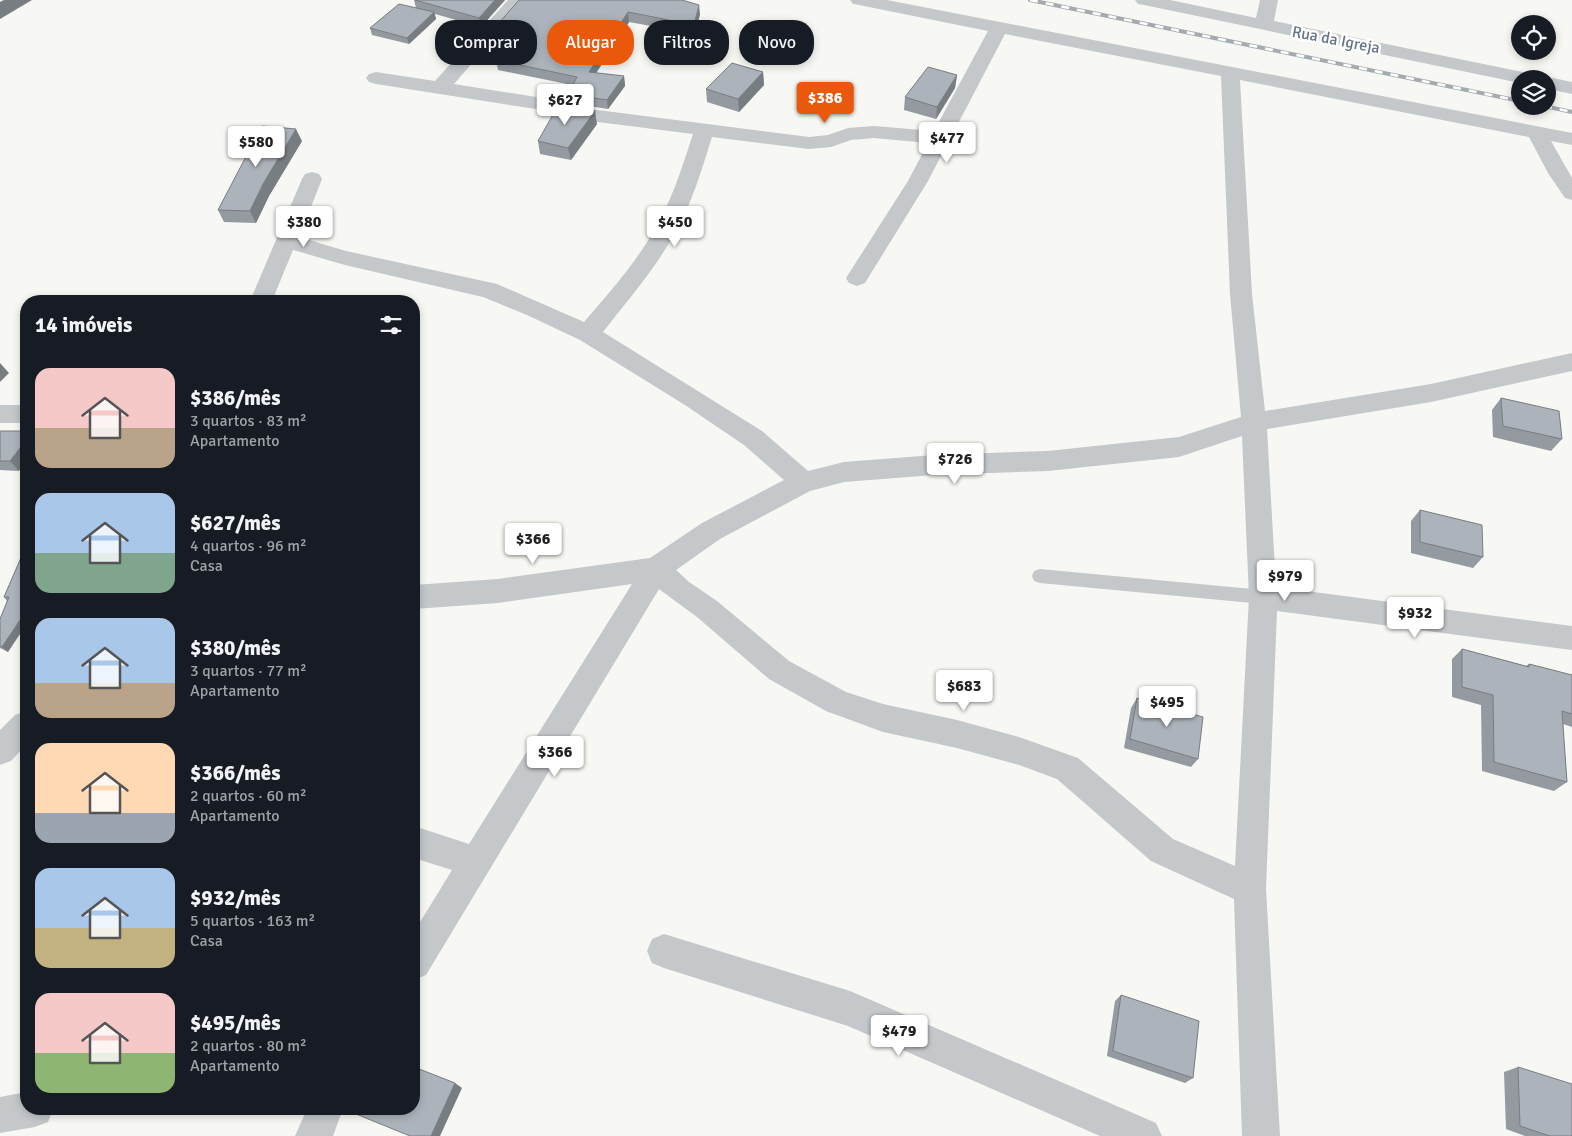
<!DOCTYPE html>
<html lang="pt">
<meta charset="utf-8">
<style>
body{margin:0;font-family:Signika,sans-serif;background:#242831;color:#f1f3f6;height:100vh;display:flex;flex-direction:column;font-size:19px;white-space:nowrap}
*{box-sizing:border-box;margin:0}
p{font-size:16px;color:#9ea1a6}
.icon{flex:none;width:28px;height:28px;fill:none;stroke:currentColor;stroke-width:2;stroke-linecap:round;stroke-linejoin:round}
.map{position:relative;flex:1;overflow:hidden}
.drawer{position:absolute;left:20px;top:295px;width:400px;height:820px;display:flex;flex-direction:column;background:#171b24;border-radius:20px;box-shadow:0 2px 8px #0003}
.drawer>*{flex:none}
.hud{position:absolute;left:435px;top:20px;width:475px;height:45px;display:flex;gap:10px}
.controls{position:absolute;left:1511px;top:15px;display:grid;gap:10px}
.controls a{display:grid;place-items:center;width:45px;height:45px;border-radius:50%;background:#171b24;box-shadow:0 2px 8px #0003;font-size:25px}
.price{position:absolute;translate:-50% -42px;padding:0 11px;border-radius:5px;background:#fff;color:#222;font-size:16px;line-height:32px;filter:drop-shadow(0 1px 2px #0008)}
.price::after{content:'';position:absolute;left:50%;top:30px;width:15px;height:11px;margin-left:-8px;background:inherit;clip-path:polygon(0 0,100% 0,50% 100%)}
.price.selected{background:#ea580c;color:#fff}
ul{padding:0;list-style:none}
li{display:flex;align-items:center;gap:15px;height:125px;padding:0 15px}
li span{display:grid;place-items:center;flex:none;width:140px;height:100px;border-radius:15px;color:#555}
li>.icon{margin-inline-start:auto}
span .icon{width:60px;height:60px;fill:#fffc;stroke-width:1}
li b{font-size:21px}
h2{display:flex;justify-content:space-between;align-items:center;height:60px;padding:0 15px;font-size:21px}
.tag{padding:0 18px;border-radius:20px;background:#171b24;box-shadow:0 2px 8px #0003;font-size:18px;line-height:45px}
.tag.selected{background:#ea580c;color:#fff}
.map>svg:first-child{display:block}
</style>
<div class="map">
<svg width="1572" height="1136" viewBox="0 0 1572 1136">
<rect width="100%" height="100%" fill="#f7f7f3"/>
<g fill="none" stroke-linecap="round" stroke-linejoin="round">
<polygon fill="#c4c8cb" fill-rule="evenodd" points="1040,569 1263,590 1269,592 1271,597 1269,602 1263,604 1040,583 1034,581 1032,576 1034,571"/>
<g fill="#c4c8cb" fill-rule="evenodd">
<path d="M508,0H527L454,84L536,97L582,108L809,137L828,135L848,128L874,126L934,131L988,31L859,5L853,4L850,0H887L1572,133V145L1551,141L1572,178V200L1565,198L1548,173L1529,137L1240,80L1252,294L1265,411L1431,384L1572,353V371L1431,402L1267,429L1276,587L1572,626V650L1277,611L1266,889L1280,1136H1242L1234,899L1151,861L1057,779L1019,765L957,748L883,732L826,711L769,679L697,617L659,589L426,975L414,980V932L452,870L414,858V826L469,844L632,584L498,603L414,609V585L498,579L650,558L702,523L784,480L744,445L685,405L580,340L527,315L483,297L345,265L293,250L272,301H250L302,179L305,174L312,172L319,174L322,179L299,237L346,251L497,284L584,322C608,294 633,266 652,234C671,203 682,168 693,134L582,120L536,109L376,84L369,82L366,78L369,74L376,72L435,81ZM1005,34L1221,76L1230,294L1241,417L1179,437L1048,451L934,455L844,462L808,471L762,431L603,332C628,300 655,269 675,233C692,203 702,169 712,137L809,149L831,147L851,140L874,138L928,143L908,181L846,278L849,283L857,286L865,283L928,181ZM1242,436L1249,597L1235,866L1173,839L1078,758L1019,737L957,720L883,704L846,692L789,661L717,601L689,582L676,570L720,539L810,491L844,482L934,475L1048,471L1179,457Z"/>
<polygon points="1135,0 1170,0 1256,18 1260,0 1278,0 1274,21 1527,73 1534,75 1536,79 1520,79 1520,83 1144,5 1138,4"/>
<polygon points="1548,77 1572,82 1572,94 1548,89 1548,79 1542,79"/>
<rect x="0" y="405" width="26" height="18"/>
<polygon points="26,711 26,745 11,761 0,765 0,730 15,715"/>
<polygon points="664,934 850,991 1156,1123 1162,1136 1100,1136 848,1026 664,968 652,963 647,951 652,939"/>
<polygon points="26,1092 26,1109 53,1109 48,1122 35,1127 0,1133 0,1097"/>
<polygon points="307,1109 343,1109 333,1136 295,1136"/>
</g>
<defs>
<g id="rail">
<polyline points="1030,0 1520,101"/>
<polyline points="1544,106 1572,112"/>
</g>
</defs>
<use href="#rail" stroke="#a4aab0" stroke-width="4"/>
<use href="#rail" stroke="#fff" stroke-width="2.5" stroke-dasharray="8" stroke-linecap="butt"/>
</g>
<g fill="#949aa0">
<polygon points="414,0 505,0 481,27 435,14 436,19 409,44 372,35 370,28 416,8"/>
<polygon points="519,0 700,14 695,34 629,22 596,73 624,76 625,86 608,109 569,103 568,94 572,85 498,70 496,60 516,37 501,33 499,23"/>
<polygon points="763,72 764,85 739,112 707,102 706,89"/>
<polygon points="957,75 955,88 936,119 904,110 905,97"/>
<polygon points="597,124 571,160 540,154 538,141"/>
<polygon points="302,141 269,196 256,223 224,222 218,210"/>
<polygon points="1501,398 1562,439 1551,451 1493,437 1492,410"/>
<polygon points="0,431 19,471 0,470"/>
<polygon points="1420,510 1483,557 1473,568 1411,553 1411,521"/>
<polygon points="26,546 8,652 0,648 0,619 7,601 4,597"/>
<polygon points="1462,649 1526,666 1529,664 1572,675 1572,727 1563,724 1567,782 1554,791 1482,771 1481,705 1452,697 1452,659"/>
<polygon points="1137,698 1198,759 1191,767 1124,748 1131,708"/>
<polygon points="1121,995 1193,1078 1185,1083 1107,1056 1115,1001"/>
<polygon points="1518,1067 1572,1136 1525,1136 1506,1129 1504,1072"/>
</g>
<g fill="#787d82">
<polygon points="4,0 32,0 0,19 0,2"/>
<polygon points="495,0 505,0 481,27 479,18"/>
<polygon points="699,5 700,14 695,34 694,25"/>
<polygon points="434,12 436,19 409,44 407,38"/>
<polygon points="628,12 629,22 591,81 589,72"/>
<polygon points="763,72 764,85 739,112 738,99"/>
<polygon points="957,75 955,88 936,119 937,107"/>
<polygon points="624,76 625,86 608,109 607,100"/>
<polygon points="595,111 597,124 571,160 568,148"/>
<polygon points="296,129 302,141 269,196 256,223 250,211 263,184"/>
<polygon points="0,363 9,373 0,382"/>
<polygon points="26,440 26,461 19,471 10,461"/>
<polygon points="26,611 26,625 8,652 2,647"/>
<polygon points="455,1083 462,1088 440,1136 431,1136"/>
</g>
<g fill="#acb3ba" stroke="#787d82">
<polygon points="415,0 495,0 479,18"/>
<polygon points="519,0 682,0 699,5 694,25 628,12 589,72 624,76 607,100 568,94 577,77 496,60 522,30 499,23"/>
<polygon points="399,4 434,12 407,38 370,28"/>
<polygon points="732,63 763,72 738,99 706,89"/>
<polygon points="928,67 957,75 937,107 905,97"/>
<polygon points="559,104 595,111 568,148 538,141"/>
<polygon points="262,126 296,129 263,184 250,211 218,210"/>
<polygon points="1501,398 1559,411 1562,439 1503,426"/>
<polygon points="0,431 26,431 26,440 10,461 0,461"/>
<polygon points="1420,510 1482,525 1483,557 1420,542"/>
<polygon points="26,546 26,611 2,647 0,646 0,619 9,597 4,597"/>
<polygon points="1462,649 1529,667 1529,664 1572,675 1572,714 1562,711 1567,782 1494,762 1493,695 1462,687"/>
<polygon points="1137,698 1203,717 1198,759 1130,739"/>
<polygon points="1121,995 1199,1021 1193,1078 1113,1051"/>
<polygon points="414,1067 455,1083 431,1136 410,1136 356,1114 358,1109 414,1109"/>
<polygon points="1518,1067 1572,1084 1572,1136 1550,1136 1520,1126"/>
</g>
<g text-anchor="middle" dominant-baseline="central" stroke-width="5" stroke-linejoin="round" paint-order="stroke">
<g font-size="16" fill="#657585" stroke="#fff">
<text transform="translate(1336 40) rotate(11)">Rua da Igreja</text>
</g>
</g>
</svg>
<div class="controls">
<a><svg class="icon" aria-label="locate" viewBox="0 0 24 24"><circle cx="12" cy="12" r="6"/><path d="M12 2v4M12 18v4M2 12h4M18 12h4"/></svg></a>
<a><svg class="icon" aria-label="layers" viewBox="0 0 24 24"><path d="M12 4l9 5-9 5-9-5zM3 14l9 5 9-5"/></svg></a>
</div>
<b class="price selected" style="left:825px;top:124px">$386</b>
<b class="price" style="left:565px;top:126px">$627</b>
<b class="price" style="left:947px;top:164px">$477</b>
<b class="price" style="left:256px;top:168px">$580</b>
<b class="price" style="left:304px;top:248px">$380</b>
<b class="price" style="left:675px;top:248px">$450</b>
<b class="price" style="left:955px;top:485px">$726</b>
<b class="price" style="left:533px;top:565px">$366</b>
<b class="price" style="left:1285px;top:602px">$979</b>
<b class="price" style="left:1415px;top:639px">$932</b>
<b class="price" style="left:964px;top:712px">$683</b>
<b class="price" style="left:1167px;top:728px">$495</b>
<b class="price" style="left:555px;top:778px">$366</b>
<b class="price" style="left:899px;top:1057px">$479</b>
<div class="hud">
<a class="tag">Comprar</a>
<a class="tag selected">Alugar</a>
<a class="tag">Filtros</a>
<a class="tag">Novo</a>
</div>
<section class="drawer">
<h2>14 imóveis<svg class="icon" aria-label="filters" viewBox="0 0 24 24"><path d="M4 7h16M4 17h16"/><circle cx="9" cy="7" r="2"/><circle cx="15" cy="17" r="2"/></svg></h2>
<ul>
<li><span style="background:linear-gradient(#f6c9c9 60%,#b9a48a 0)"><svg class="icon" aria-label="home" viewBox="0 0 24 24"><path d="M3 11l9-7 9 7M6 9v11h12V9"/></svg></span><div><b>$386/mês</b><p>3 quartos · 83 m²</p><p>Apartamento</p></div></li>
<li><span style="background:linear-gradient(#a9c7e8 60%,#7fa58c 0)"><svg class="icon" aria-label="home" viewBox="0 0 24 24"><path d="M3 11l9-7 9 7M6 9v11h12V9"/></svg></span><div><b>$627/mês</b><p>4 quartos · 96 m²</p><p>Casa</p></div></li>
<li><span style="background:linear-gradient(#a9c7e8 65%,#b9a48a 0)"><svg class="icon" aria-label="home" viewBox="0 0 24 24"><path d="M3 11l9-7 9 7M6 9v11h12V9"/></svg></span><div><b>$380/mês</b><p>3 quartos · 77 m²</p><p>Apartamento</p></div></li>
<li><span style="background:linear-gradient(#ffd9b3 70%,#9aa5b1 0)"><svg class="icon" aria-label="home" viewBox="0 0 24 24"><path d="M3 11l9-7 9 7M6 9v11h12V9"/></svg></span><div><b>$366/mês</b><p>2 quartos · 60 m²</p><p>Apartamento</p></div></li>
<li><span style="background:linear-gradient(#a9c7e8 60%,#c2b280 0)"><svg class="icon" aria-label="home" viewBox="0 0 24 24"><path d="M3 11l9-7 9 7M6 9v11h12V9"/></svg></span><div><b>$932/mês</b><p>5 quartos · 163 m²</p><p>Casa</p></div></li>
<li><span style="background:linear-gradient(#f6c9c9 60%,#8fb573 0)"><svg class="icon" aria-label="home" viewBox="0 0 24 24"><path d="M3 11l9-7 9 7M6 9v11h12V9"/></svg></span><div><b>$495/mês</b><p>2 quartos · 80 m²</p><p>Apartamento</p></div></li>
</ul>
</section>
</div>
